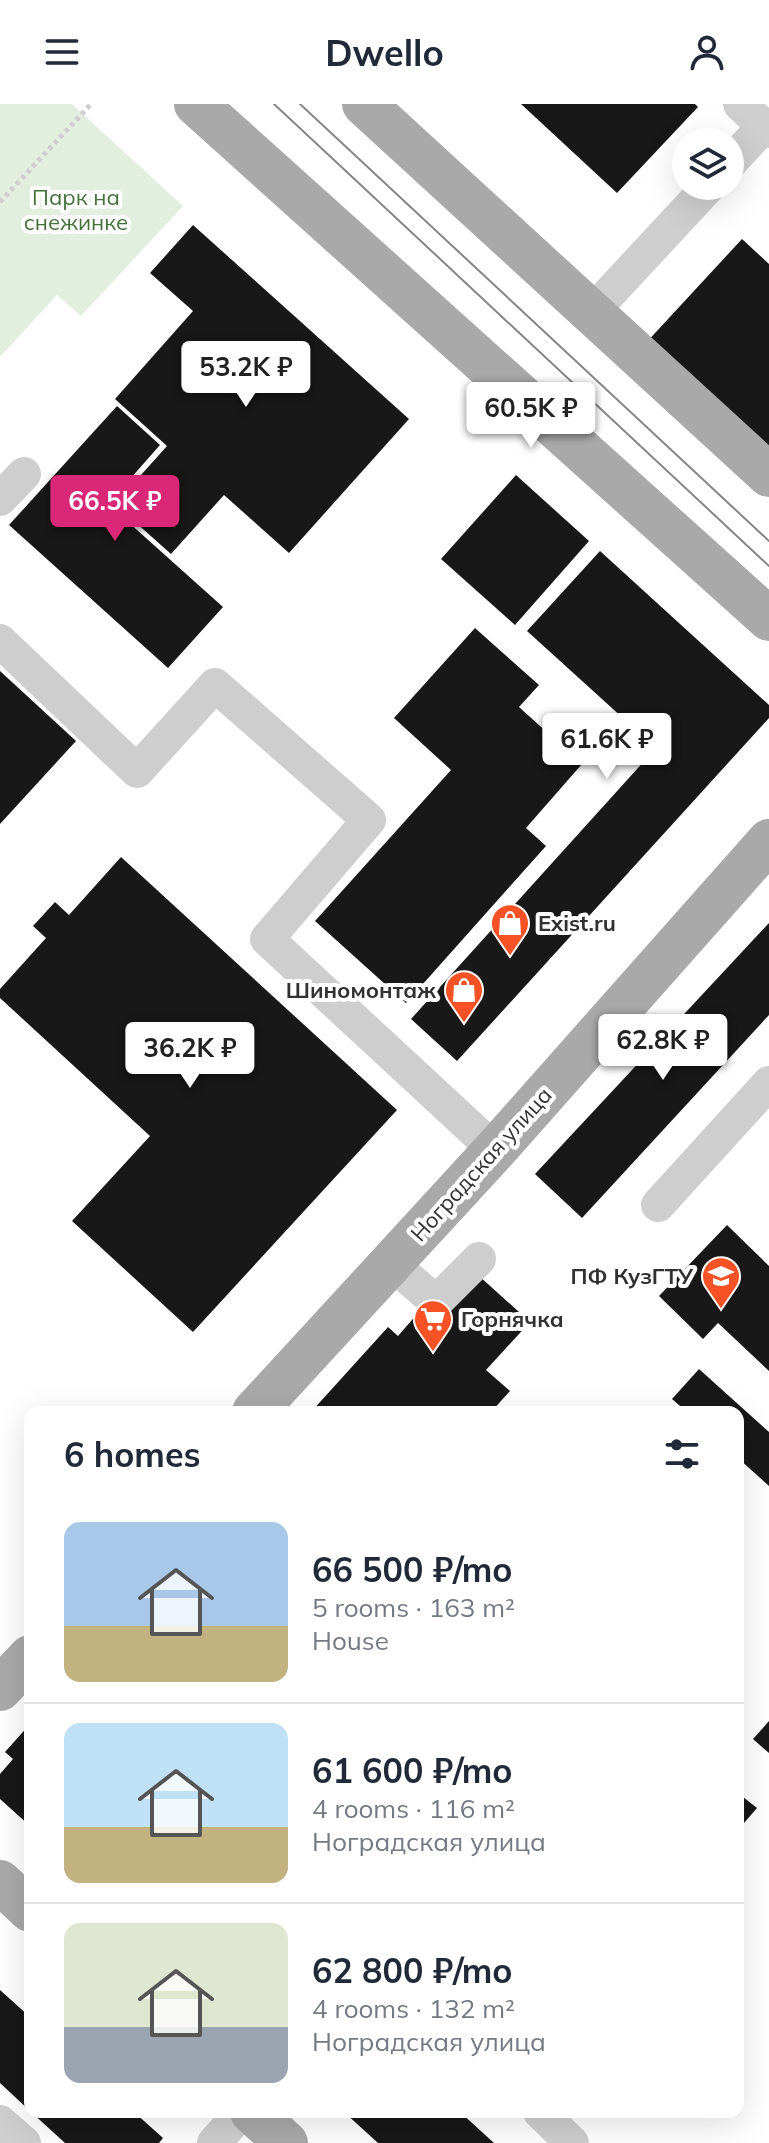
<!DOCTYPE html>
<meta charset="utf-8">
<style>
body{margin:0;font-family:Mulish,sans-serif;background:#f2f2f3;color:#1f2937;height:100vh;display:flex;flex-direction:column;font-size:30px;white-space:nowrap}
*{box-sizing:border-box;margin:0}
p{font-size:26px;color:#747a83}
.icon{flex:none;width:44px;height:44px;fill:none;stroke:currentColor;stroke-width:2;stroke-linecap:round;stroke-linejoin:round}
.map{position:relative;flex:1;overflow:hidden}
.panel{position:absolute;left:24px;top:1302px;width:720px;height:712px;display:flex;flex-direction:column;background:#fff;border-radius:16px;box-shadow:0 8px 32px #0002}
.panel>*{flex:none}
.fabs{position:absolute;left:672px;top:24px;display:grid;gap:16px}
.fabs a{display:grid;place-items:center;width:72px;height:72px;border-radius:50%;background:#fff;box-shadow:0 8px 32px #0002;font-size:40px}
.price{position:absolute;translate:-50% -68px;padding:0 18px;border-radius:8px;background:#fff;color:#222;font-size:26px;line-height:52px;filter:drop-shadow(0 2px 4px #0008)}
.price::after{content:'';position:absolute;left:50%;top:48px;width:24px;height:18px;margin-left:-12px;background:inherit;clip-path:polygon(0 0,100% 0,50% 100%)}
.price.on{background:#db2777;color:#fff}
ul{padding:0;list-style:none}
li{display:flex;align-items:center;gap:24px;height:200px;padding:0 40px}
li+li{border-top:2px solid #e0e1e3}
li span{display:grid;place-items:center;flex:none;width:224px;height:160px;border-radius:16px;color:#555}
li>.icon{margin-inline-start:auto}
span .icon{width:96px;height:96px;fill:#fffc;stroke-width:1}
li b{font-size:34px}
h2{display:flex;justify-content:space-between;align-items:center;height:96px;padding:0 40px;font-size:34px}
header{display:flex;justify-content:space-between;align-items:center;height:104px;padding:0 40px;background:#fff;font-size:36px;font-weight:700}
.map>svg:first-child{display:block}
</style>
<header><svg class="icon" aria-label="menu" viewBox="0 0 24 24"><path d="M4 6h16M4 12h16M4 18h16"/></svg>Dwello<svg class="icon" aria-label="person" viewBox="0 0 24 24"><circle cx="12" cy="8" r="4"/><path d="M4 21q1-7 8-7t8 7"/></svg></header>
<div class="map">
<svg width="769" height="2039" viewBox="0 0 769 2039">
<rect width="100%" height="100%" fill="#fff"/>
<polygon fill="#e2efde" points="0,0 72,0 183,102 81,212 57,191 0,253"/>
<g fill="#181818">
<polygon points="521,0 695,0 698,3 617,89"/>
<polygon points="193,121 409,315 289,449 224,391 171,450 115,400 167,342 115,295 193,207 150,169"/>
<polygon points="742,135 769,160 769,357 644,241"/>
<polygon points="117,302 160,341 108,400 223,503 168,564 9,421"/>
<polygon points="516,371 589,437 515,521 441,455"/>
<polygon points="600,447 769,601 769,614 457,957 411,915 656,644 527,527"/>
<polygon points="475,524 539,581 519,603 582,660 526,724 546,742 406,899 315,817 451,666 394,614"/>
<polygon points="0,567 76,637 0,720"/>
<polygon points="121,753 397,1006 193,1228 72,1117 150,1032 0,894 0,885 46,834 33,822 55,798 69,811"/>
<polygon points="769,819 769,911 582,1114 535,1070"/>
<polygon points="727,1121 769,1162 769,1267 718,1219 703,1235 659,1192"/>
<polygon points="478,1171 530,1218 486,1266 510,1287 491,1308 311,1308 388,1223 398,1232 424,1202 438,1215"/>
<polygon points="699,1265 769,1328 769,1382 738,1354 738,1308 687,1308 672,1295"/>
<polygon points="769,1617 769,1649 753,1635"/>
<polygon points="30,1620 30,1722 0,1695 0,1670 13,1655 5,1648"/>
<polygon points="738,1689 757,1704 738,1726"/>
<polygon points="0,1886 30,1913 30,2007 0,1979"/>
<polygon points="31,2008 134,2008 163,2034 159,2039 65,2039"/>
<polygon points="344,2008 460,2008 494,2039 378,2039"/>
</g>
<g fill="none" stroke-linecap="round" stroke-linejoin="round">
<polyline stroke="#cecece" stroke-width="5" stroke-dasharray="4 4" stroke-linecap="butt" points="0,98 91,0"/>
<g stroke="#cecece" stroke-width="34">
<polyline points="740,0 769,27"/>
<polyline points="730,59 764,22"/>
<polyline points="592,208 709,82"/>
<polyline points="0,395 24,370"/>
<polyline points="0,537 137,667 215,581 369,716 267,835 495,1046"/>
<polyline points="658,1101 769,979"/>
<polyline points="391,1159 436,1198 479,1155"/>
<polyline points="540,2008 572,2039"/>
<polyline points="0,2018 24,2039"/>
<polyline points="214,2039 242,2008"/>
</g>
<g stroke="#a9a9a9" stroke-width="44">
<polyline points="196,0 769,515"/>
<polyline points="364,0 769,371"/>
<polyline points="254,1308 495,1046 769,737"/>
<polyline points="0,1585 30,1553"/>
<polyline points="0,1778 30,1806"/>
<polyline points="252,2008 286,2039"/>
</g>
<g stroke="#868686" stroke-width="2">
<polyline points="274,0 769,462"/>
<polyline points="300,0 769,437"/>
</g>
</g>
<defs>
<symbol id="shop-pin" viewBox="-11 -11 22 30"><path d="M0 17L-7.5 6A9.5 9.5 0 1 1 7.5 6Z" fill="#f65225" stroke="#fff"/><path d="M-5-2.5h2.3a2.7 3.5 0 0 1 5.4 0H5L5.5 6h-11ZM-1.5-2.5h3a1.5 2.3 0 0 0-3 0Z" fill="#fff"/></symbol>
<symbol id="university-pin" viewBox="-11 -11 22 30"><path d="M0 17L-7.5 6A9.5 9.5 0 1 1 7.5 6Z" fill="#f65225" stroke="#fff"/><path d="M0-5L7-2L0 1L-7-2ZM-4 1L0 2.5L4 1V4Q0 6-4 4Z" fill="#fff"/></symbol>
<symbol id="supermarket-pin" viewBox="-11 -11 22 30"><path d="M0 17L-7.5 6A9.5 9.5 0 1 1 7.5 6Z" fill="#f65225" stroke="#fff"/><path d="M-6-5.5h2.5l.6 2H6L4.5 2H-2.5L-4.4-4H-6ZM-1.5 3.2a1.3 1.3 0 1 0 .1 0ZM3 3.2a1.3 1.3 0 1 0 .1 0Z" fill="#fff"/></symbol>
</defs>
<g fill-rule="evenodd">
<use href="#shop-pin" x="488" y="797" width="44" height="60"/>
<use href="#shop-pin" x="442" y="864" width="44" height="60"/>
<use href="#university-pin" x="699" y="1150" width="44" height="60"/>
<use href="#supermarket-pin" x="411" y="1193" width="44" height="60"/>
</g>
<g text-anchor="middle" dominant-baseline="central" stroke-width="8" stroke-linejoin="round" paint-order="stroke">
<g font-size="22" fill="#437239" stroke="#fff">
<text x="76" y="93">Парк на<tspan x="76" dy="25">снежинке</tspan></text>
</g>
<g font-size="22" font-weight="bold" fill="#313131" stroke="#fff" text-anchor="start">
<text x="538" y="819">Exist.ru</text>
<text x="436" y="886" text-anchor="end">Шиномонтаж</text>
<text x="693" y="1172" text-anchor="end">ПФ КузГТУ</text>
<text x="461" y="1215">Горнячка</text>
</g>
<g font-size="22" fill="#313131" stroke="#fff">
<text transform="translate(481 1060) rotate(-48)">Ноградская улица</text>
</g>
</g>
</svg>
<div class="fabs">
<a><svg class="icon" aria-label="layers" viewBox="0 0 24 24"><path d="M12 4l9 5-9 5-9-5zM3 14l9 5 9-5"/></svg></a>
</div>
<b class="price" style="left:246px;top:305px">53.2K ₽</b>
<b class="price" style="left:531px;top:346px">60.5K ₽</b>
<b class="price on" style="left:115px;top:439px">66.5K ₽</b>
<b class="price" style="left:607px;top:677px">61.6K ₽</b>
<b class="price" style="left:663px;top:978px">62.8K ₽</b>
<b class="price" style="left:190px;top:986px">36.2K ₽</b>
<section class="panel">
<h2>6 homes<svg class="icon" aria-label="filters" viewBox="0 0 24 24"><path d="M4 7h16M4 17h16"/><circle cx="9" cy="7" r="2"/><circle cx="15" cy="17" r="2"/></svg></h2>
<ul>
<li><span style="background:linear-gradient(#a9c7e8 65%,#c2b280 0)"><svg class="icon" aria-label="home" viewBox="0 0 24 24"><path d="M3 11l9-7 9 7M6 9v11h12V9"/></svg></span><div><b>66 500 ₽/mo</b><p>5 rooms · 163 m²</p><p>House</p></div></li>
<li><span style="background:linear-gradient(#bfe0f5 65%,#c2b280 0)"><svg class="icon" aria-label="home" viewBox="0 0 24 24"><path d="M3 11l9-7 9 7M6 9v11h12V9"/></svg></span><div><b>61 600 ₽/mo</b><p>4 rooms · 116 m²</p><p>Ноградская улица</p></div></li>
<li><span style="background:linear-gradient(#dfe7d0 65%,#9aa5b1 0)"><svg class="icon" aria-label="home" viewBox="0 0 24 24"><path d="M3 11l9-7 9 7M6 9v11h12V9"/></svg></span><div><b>62 800 ₽/mo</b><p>4 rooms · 132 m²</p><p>Ноградская улица</p></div></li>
</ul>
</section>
</div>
